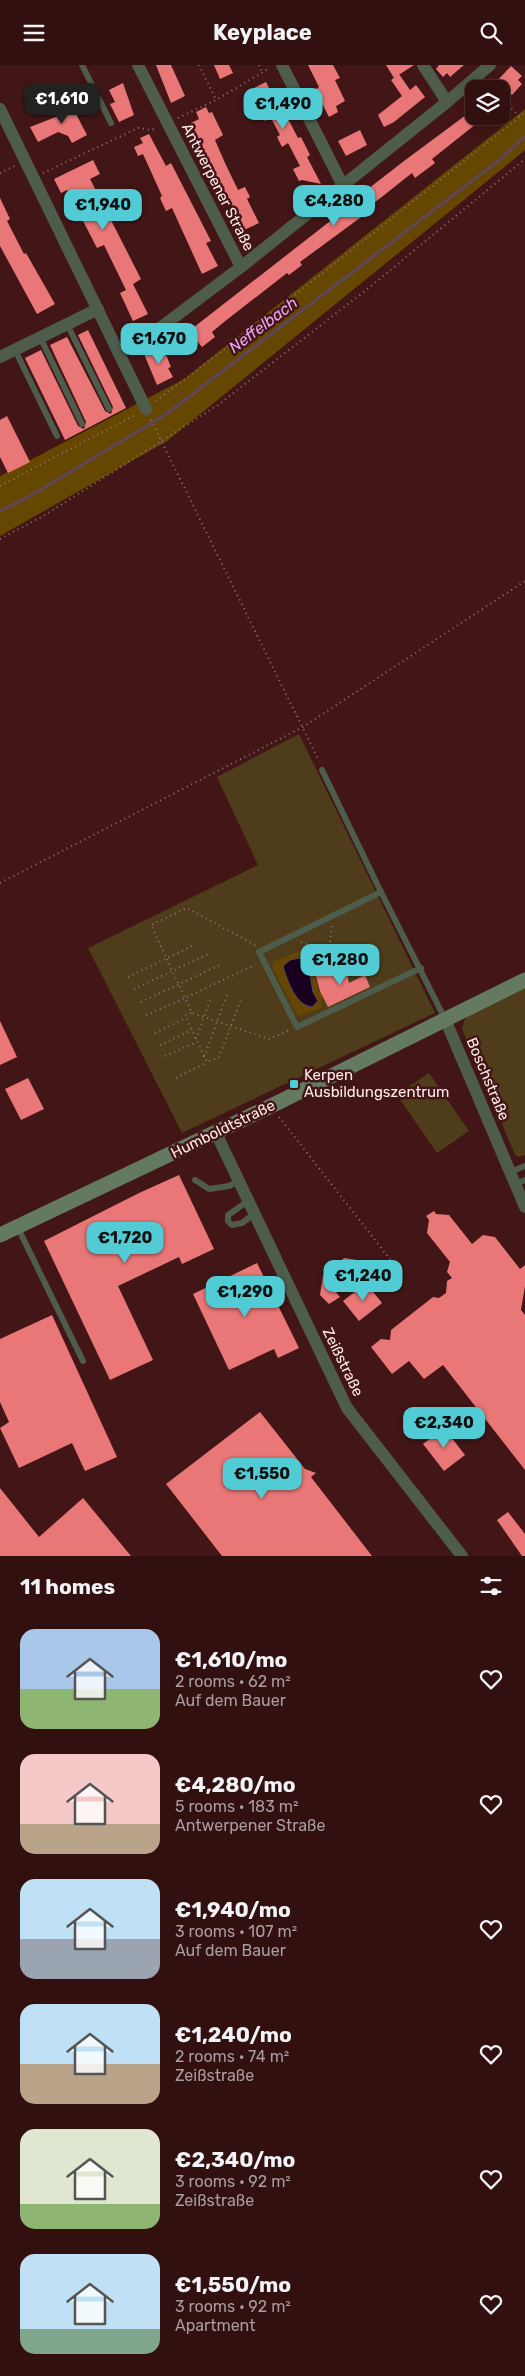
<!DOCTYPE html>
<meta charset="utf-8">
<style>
body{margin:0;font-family:Rubik,sans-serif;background:#3a1919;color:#f1f3f6;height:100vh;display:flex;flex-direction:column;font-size:19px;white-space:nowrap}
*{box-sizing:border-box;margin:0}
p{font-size:16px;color:#a89d9f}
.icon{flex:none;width:28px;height:28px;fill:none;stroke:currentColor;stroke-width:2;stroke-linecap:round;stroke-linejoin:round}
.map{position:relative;height:1491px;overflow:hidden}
.drawer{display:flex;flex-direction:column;background:#321010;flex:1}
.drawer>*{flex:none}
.fabs{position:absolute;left:465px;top:15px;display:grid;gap:10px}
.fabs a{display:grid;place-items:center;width:45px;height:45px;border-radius:10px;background:#321010;box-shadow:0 2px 12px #0003,0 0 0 1px #4d3030;font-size:25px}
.price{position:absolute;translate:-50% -42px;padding:0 11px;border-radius:10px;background:#51ccd4;color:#111;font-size:16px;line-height:32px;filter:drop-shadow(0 1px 2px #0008)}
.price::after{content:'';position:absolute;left:50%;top:30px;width:15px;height:11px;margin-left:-8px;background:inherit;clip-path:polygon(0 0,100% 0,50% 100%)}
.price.current{background:#222;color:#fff}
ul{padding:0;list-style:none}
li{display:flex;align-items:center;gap:15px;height:125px;padding:0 20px}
li span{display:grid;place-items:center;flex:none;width:140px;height:100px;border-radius:15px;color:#555}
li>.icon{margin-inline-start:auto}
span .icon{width:60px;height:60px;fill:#fffc;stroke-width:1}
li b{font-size:21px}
h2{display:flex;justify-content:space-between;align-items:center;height:60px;padding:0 20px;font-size:21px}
header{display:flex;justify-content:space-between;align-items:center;height:65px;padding:0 20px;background:#321010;font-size:22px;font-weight:700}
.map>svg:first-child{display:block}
</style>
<header><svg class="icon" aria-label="menu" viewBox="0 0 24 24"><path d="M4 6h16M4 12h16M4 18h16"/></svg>Keyplace<svg class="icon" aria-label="search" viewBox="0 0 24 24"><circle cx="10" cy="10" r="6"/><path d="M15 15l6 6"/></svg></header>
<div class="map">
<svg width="525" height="1491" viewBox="0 0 525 1491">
<rect width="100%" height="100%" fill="#421516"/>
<g fill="#4e3c1b">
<polygon points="299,669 435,948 182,1068 88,883 258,800 217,712"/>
<polygon points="525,921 525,1090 518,1092 515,1090 462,964 464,956 470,948"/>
<polygon points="429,1008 469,1066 437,1088 397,1030"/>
</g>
<g fill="#654702" fill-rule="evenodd">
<polygon points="525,44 525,85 513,95 167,376 0,471 0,411 184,314"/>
<path d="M304,884L315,894L318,908L315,911L319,927L323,926V933L321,934L322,943L298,951L273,904L272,897ZM299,893L308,898L313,927L318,936L313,942L298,933L285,907L290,895Z"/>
</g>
<path fill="#190020" stroke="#5e465d" d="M299,893L308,898L313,927L318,936L312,942C296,941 287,915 283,901L290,895Z"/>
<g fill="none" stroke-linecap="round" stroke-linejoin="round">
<polyline stroke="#5e465d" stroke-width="3" points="0,446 32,430 165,350 502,93 525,71"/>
</g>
<g fill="#ea7777">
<polygon points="156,0 171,0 185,31 171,38"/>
<polygon points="214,0 229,0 233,8 220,14"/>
<polygon points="308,0 333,0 340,13 335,15 345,36 336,41 338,47 329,52 315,25 319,22"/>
<polygon points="386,0 414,0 394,13"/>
<polygon points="439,0 464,0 450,12 447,8 443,12 436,4"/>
<polygon points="511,1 522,11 518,15 522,19 512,30 497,16"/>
<polygon points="399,9 410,25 416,20 425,32 394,57 384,62 378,50 402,31 391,15"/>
<polygon points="266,17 281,47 284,46 298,73 301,72 310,90 307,92 321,119 302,115 299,116 293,104 300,101 288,78 282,82 277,72 280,70 271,53 265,56 262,51 259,53 246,27"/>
<polygon points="123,18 134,50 119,57 110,39 115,37 109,25"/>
<polygon points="70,37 76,40 79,45 77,51 87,70 72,78 68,71 58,67 38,77 30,62 61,50 65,40"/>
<polygon points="206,42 209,48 212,47 223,70 215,75 225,98 238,125 245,122 250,132 247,134 259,158 244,165 227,131 224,133 215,115 202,87 204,85 191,58 199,54 196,47"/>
<polygon points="474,44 474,51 486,51 432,94 435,98 415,113 412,108 383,131 366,144 368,147 300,197 302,200 289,210 287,208 224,257 212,267 215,272 202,282 189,266 356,136 355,134 404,96"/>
<polygon points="360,65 367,80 346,91 338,76"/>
<polygon points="149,69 166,101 171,98 211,176 206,178 218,201 202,209 172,143 166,146 160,133 162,131 143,89 138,91 134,82 143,78 140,73"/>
<polygon points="93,95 100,109 90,114 141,214 133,219 148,249 133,256 120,228 126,225 104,180 97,183 67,125 61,128 54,114"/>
<polygon points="0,133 10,154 7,156 24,189 26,188 55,239 37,249 0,181"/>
<polygon points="88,265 126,343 65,375 25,293 41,285 78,361 84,364 86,357 50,280 67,272 105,346 111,349 113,342 78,270"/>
<polygon points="162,280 171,302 168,303 173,312 157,320 144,289"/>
<polygon points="7,351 30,397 8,408 0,392 0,355"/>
<polygon points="346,904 349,918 365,910 370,922 328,942 320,926 316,911"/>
<polygon points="0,956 17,992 0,1000"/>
<polygon points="28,1013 44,1044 21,1055 5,1024"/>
<polygon points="179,1110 214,1184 182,1199 179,1192 118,1221 153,1295 110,1315 44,1176 139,1128"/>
<polygon points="434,1146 436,1149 449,1150 472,1179 483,1170 495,1172 520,1204 525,1200 525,1221 521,1245 525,1250 525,1405 443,1300 424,1314 409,1296 392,1309 371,1282 381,1274 390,1275 391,1265 433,1232 439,1233 446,1228 447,1216 452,1213 447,1207 450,1197 427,1168 429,1155 426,1151"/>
<polygon points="344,1193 364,1196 372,1206 362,1214 353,1204 331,1221 340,1232 329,1239 320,1230 323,1211"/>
<polygon points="257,1198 299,1283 278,1293 274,1284 229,1305 193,1229"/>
<polygon points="366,1218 382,1238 359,1256 343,1236"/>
<polygon points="52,1250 117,1392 85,1406 72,1378 19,1403 0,1363 9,1357 0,1337 0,1274"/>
<polygon points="260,1347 305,1404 316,1408 311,1412 372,1491 222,1491 166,1419"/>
<polygon points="444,1363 465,1390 444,1406 423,1379"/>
<polygon points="0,1423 39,1472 83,1433 131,1491 0,1491"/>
<polygon points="508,1447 525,1469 525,1491 522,1491 497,1455"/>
</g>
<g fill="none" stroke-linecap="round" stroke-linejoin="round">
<g stroke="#957373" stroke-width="2" stroke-dasharray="1 4" stroke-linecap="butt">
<polyline points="199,0 216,35"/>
<polyline points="259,0 262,7"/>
<polyline points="487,18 492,24"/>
<polyline points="501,33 520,52 525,47"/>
<polyline points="178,53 216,35 270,3"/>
<polyline points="0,108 16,100"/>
<polyline points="43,108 138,63 152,65 157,62"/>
<polyline points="156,336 272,248 520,52"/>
<polyline points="151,355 319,696"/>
<polyline points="0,421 135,350"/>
<polyline points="0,474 45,450 218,340 370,222 525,94"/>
<polyline points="0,818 303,662 525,516"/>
<polyline points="301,877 329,887 329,905"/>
<polyline points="255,880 187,843 151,860 185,933 255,900"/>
<polyline points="329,887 332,860"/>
<polyline points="128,912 196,879"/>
<polyline points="134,924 208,889"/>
<polyline points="141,937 220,900"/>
<polyline points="191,948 185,951 207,997 219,992 241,935"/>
<polyline points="146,950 185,933 192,948 269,974 290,965"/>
<polyline points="155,968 186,953"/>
<polyline points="196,974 211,933"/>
<polyline points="160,980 192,965"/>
<polyline points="165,991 197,977"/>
<polyline points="204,992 227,930"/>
<polyline points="176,1013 207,997"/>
<polyline points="279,1052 393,1198"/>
</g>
<g stroke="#4e5c4b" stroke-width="6">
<polyline points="82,0 111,58"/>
<polyline points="67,259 109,344"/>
<polyline points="40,272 82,359"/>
<polyline points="15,285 57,371"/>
<polyline points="322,705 379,823 445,954"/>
<polyline points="381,827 259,887 297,962 421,903"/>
<polyline points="510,1107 525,1101"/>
<polyline points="195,1115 209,1124 229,1121 239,1116"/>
<polyline points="515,1119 525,1115"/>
<polyline points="248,1136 228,1150 228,1156 232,1160 242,1158 254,1149"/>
<polyline points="18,1163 83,1296"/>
</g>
<g stroke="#4e5c4b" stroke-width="12">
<polyline points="138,0 241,202"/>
<polyline points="282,0 343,121"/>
<polyline points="423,0 447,37"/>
<polyline points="0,44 146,344"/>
<polyline points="120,287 144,275 241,202 447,37 490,0"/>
<polyline points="0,292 98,244"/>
<polyline points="445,954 525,1142"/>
<polyline points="216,1068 347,1343 462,1491"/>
</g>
<polyline stroke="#647a60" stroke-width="15" points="0,1170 271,1041 525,915"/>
</g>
<rect fill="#51ccd4" stroke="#421516" stroke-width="2" x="289" y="1014" width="10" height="10" rx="2.5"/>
<g text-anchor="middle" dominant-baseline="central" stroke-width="5" stroke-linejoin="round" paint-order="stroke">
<g font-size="15" fill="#ffebea" stroke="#421516">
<text transform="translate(218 122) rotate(63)">Antwerpener Straße</text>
<text transform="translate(488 1014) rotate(67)">Boschstraße</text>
<text transform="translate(223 1064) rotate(-26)">Humboldtstraße</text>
<text transform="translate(343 1297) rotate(64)">Zeißstraße</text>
</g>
<g font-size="15" fill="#ffebea" stroke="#421516" text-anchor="start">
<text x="304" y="1010">Kerpen<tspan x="304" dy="17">Ausbildungszentrum</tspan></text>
</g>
<g font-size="16" font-style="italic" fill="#eba4f9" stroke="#421516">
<text transform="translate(263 260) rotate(-37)">Neffelbach</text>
</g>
</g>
</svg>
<div class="fabs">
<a><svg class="icon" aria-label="layers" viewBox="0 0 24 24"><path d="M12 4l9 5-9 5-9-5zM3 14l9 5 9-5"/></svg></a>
</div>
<b class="price current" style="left:62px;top:60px">€1,610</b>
<b class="price" style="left:283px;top:65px">€1,490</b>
<b class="price" style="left:334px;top:162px">€4,280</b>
<b class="price" style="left:103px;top:166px">€1,940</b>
<b class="price" style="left:159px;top:300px">€1,670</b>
<b class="price" style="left:340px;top:921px">€1,280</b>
<b class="price" style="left:125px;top:1199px">€1,720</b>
<b class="price" style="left:363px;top:1237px">€1,240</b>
<b class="price" style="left:245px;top:1253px">€1,290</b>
<b class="price" style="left:444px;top:1384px">€2,340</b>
<b class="price" style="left:262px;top:1435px">€1,550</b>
</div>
<section class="drawer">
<h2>11 homes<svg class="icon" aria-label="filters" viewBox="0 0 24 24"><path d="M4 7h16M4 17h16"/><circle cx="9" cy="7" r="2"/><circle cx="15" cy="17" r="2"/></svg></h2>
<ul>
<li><span style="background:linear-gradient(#a9c7e8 60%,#8fb573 0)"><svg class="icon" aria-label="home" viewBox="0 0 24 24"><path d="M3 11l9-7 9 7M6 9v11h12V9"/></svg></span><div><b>€1,610/mo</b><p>2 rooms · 62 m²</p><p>Auf dem Bauer</p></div><svg class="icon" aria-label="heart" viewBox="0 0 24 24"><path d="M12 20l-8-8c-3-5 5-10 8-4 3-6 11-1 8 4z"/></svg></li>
<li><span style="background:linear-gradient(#f6c9c9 70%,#b9a48a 0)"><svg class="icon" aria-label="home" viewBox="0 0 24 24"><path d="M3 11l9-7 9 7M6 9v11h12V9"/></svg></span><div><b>€4,280/mo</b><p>5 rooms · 183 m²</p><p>Antwerpener Straße</p></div><svg class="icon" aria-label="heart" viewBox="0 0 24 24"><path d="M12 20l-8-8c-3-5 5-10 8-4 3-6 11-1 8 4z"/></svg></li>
<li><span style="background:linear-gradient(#bfe0f5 60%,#9aa5b1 0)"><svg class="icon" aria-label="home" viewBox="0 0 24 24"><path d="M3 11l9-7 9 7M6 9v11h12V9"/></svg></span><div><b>€1,940/mo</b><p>3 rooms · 107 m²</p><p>Auf dem Bauer</p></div><svg class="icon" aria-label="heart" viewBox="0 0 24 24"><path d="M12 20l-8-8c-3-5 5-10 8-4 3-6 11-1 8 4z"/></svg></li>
<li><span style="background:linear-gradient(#bfe0f5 60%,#b9a48a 0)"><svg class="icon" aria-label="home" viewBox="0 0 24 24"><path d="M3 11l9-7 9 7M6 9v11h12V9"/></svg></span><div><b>€1,240/mo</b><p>2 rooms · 74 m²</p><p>Zeißstraße</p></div><svg class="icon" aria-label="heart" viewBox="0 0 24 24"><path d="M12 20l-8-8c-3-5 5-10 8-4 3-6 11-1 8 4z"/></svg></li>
<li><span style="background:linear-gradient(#dfe7d0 75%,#8fb573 0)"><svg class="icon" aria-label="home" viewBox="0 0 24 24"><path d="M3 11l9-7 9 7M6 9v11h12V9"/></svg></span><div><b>€2,340/mo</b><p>3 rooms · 92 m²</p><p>Zeißstraße</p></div><svg class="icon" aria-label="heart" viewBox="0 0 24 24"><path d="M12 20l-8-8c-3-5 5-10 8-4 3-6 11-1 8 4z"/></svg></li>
<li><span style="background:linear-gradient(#bfe0f5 75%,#7fa58c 0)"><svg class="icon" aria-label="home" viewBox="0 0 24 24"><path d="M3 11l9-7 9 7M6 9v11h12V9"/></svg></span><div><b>€1,550/mo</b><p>3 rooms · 92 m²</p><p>Apartment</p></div><svg class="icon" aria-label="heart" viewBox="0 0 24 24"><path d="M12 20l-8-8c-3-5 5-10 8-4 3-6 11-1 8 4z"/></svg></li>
</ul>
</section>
